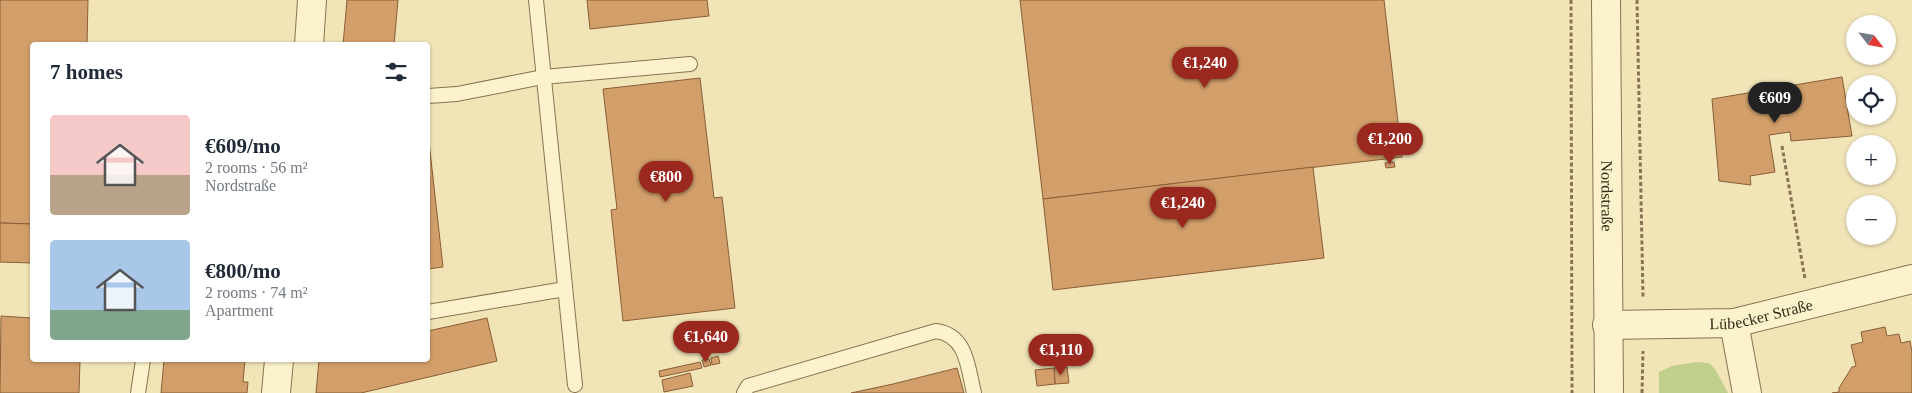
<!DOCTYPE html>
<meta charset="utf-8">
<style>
body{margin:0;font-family:"Times New Roman",serif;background:#f2f2f3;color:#1f2937;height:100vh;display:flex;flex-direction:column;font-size:19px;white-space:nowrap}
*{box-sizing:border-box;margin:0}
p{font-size:16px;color:#747a83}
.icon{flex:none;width:28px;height:28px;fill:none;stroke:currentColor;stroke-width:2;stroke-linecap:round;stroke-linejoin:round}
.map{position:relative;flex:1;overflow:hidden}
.drawer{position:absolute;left:30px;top:42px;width:400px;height:320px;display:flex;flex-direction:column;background:#fff;border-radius:5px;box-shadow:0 1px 4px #0004}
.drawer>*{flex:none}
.needle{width:32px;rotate:121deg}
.controls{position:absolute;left:1846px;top:15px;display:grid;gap:10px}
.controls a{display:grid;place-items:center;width:50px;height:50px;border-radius:50%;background:#fff;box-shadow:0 1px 4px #0004;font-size:25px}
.price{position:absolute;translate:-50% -42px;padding:0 11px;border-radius:18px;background:#9b281e;color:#fff;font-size:16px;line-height:32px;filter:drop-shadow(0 1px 2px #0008)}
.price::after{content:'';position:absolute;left:50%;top:30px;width:15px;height:11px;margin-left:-8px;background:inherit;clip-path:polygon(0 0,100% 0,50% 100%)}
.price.on{background:#222;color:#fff}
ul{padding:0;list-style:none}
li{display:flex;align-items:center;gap:15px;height:125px;padding:0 20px}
li span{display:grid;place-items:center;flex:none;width:140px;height:100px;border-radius:5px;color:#555}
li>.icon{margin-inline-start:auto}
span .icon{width:60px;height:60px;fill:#fffc;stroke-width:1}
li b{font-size:21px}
h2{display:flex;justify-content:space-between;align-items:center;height:60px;padding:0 20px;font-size:21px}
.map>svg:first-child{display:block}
</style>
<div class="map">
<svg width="1912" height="393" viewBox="0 0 1912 393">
<rect width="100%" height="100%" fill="#f1e5b8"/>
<polygon fill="#c1cf8c" points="1696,362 1709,363 1715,369 1728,393 1659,393 1659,372 1672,366"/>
<g fill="#d29f6a" stroke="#895e36">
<polygon points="0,0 88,0 87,45 32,45 32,224 0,223"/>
<polygon points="347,0 398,0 394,45 343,45"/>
<polygon points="587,0 707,0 709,16 590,29"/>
<polygon points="1020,0 1384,0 1402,157 1043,199"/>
<polygon points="1842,77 1852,136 1791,141 1790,132 1769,135 1775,172 1750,176 1751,185 1719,181 1712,99"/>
<polygon points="700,78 714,198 722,197 735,308 623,321 611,210 617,209 603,89"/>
<polygon points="428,133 443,267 428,269"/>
<polygon points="1394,162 1395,167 1386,168 1385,163"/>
<polygon points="1313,167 1324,258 1053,290 1043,199"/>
<polygon points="0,223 32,224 32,263 0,262"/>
<polygon points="1,316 32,318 32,360 80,360 79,393 0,393"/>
<polygon points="487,318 497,361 361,393 316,393 319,360 428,360 428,331"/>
<polygon points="1885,327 1887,336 1899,334 1901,343 1910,341 1912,352 1912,393 1832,393 1839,392 1839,388 1852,367 1856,366 1851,345 1863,342 1861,332"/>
<polygon points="718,356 720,363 712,365 711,358"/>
<polygon points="709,359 711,365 704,367 702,360"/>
<polygon points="164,360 245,360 243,382 248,382 247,393 161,393"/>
<polygon points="700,362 702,368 660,377 659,371"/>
<polygon points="1067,367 1069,383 1055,384 1054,368"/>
<polygon points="957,368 964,393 851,393 893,384"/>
<polygon points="1054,368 1055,384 1037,386 1035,370"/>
<polygon points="690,373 693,386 664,392 662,380"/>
</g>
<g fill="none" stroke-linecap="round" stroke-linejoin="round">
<defs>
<g id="service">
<polyline points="536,0 575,385"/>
<polyline points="428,96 457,94 543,77 690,64"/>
<polyline points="428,312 565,289"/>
<polyline points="138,393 143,360"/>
<path d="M744,393L748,386L936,331C967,335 968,368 974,393"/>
</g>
<g id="minor">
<polyline points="309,45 312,0"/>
<polyline points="1734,323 1747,393"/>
<path id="s1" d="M1607,325L1734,323L1912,279"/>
<polyline points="276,393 279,360"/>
</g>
<g id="tertiary">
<path id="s2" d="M1606,0L1609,393"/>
</g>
</defs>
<use href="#service" stroke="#887352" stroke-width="16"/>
<use href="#minor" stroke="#887352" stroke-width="30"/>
<use href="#tertiary" stroke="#887352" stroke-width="30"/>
<g stroke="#887352" stroke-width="3" stroke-dasharray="4 2.5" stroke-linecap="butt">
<polyline points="1571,0 1572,393"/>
<polyline points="1637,0 1643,297"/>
<polyline points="1782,146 1805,279"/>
<polyline points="1642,393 1643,351"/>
</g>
<use href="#service" stroke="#fcf2cb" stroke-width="14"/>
<use href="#minor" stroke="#fcf2cb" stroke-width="28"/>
<use href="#tertiary" stroke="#fcf2cb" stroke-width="28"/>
</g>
<g text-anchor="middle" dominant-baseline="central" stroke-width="4" stroke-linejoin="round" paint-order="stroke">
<g font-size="16" fill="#352919" stroke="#f8eec8">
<text stroke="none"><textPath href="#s2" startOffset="196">Nordstraße</textPath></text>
<text stroke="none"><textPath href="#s1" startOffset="155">Lübecker Straße</textPath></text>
</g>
</g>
</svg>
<div class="controls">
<a><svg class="needle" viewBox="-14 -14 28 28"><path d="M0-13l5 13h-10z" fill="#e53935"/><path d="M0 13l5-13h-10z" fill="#747a83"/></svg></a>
<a><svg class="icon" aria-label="locate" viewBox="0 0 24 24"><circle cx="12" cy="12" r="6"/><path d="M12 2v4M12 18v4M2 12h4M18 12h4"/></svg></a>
<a>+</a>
<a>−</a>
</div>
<b class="price" style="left:1205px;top:89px">€1,240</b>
<b class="price on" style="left:1775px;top:124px">€609</b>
<b class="price" style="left:1390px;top:165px">€1,200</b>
<b class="price" style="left:666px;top:203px">€800</b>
<b class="price" style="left:1183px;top:229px">€1,240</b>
<b class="price" style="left:706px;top:363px">€1,640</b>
<b class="price" style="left:1061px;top:376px">€1,110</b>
<section class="drawer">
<h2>7 homes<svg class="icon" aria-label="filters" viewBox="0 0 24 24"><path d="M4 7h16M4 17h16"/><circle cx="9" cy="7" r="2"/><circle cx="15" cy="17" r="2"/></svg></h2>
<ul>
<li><span style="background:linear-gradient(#f6c9c9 60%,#b9a48a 0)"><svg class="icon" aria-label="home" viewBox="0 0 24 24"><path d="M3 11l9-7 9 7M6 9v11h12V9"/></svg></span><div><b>€609/mo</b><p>2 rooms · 56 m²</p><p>Nordstraße</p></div></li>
<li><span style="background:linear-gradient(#a9c7e8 70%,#7fa58c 0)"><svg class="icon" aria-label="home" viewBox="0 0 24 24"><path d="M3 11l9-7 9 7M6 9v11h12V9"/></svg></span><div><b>€800/mo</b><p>2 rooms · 74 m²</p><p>Apartment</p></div></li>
</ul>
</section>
</div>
